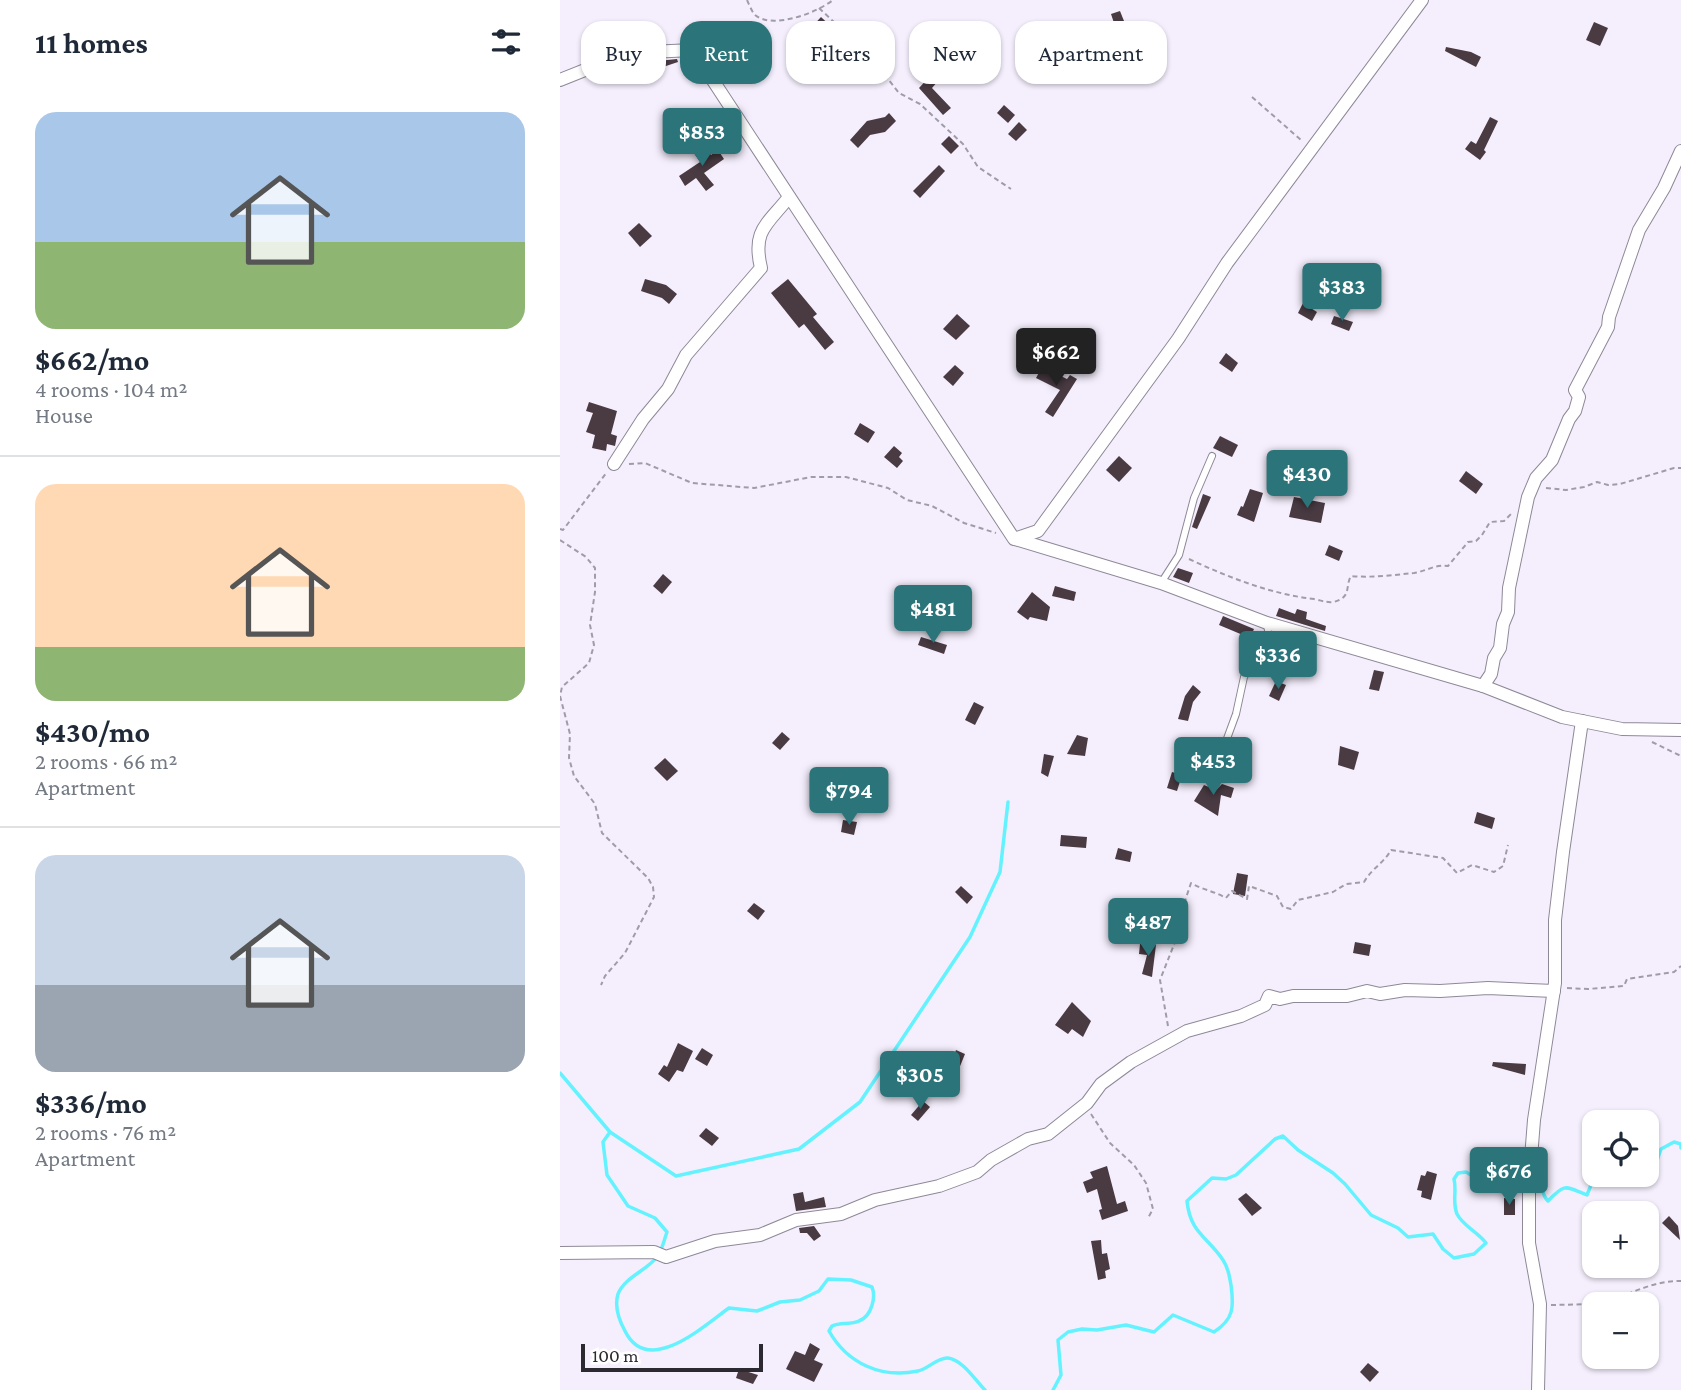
<!DOCTYPE html>
<meta charset="utf-8">
<style>
body{margin:0;font-family:"Crimson Pro",serif;background:#f2f2f3;color:#1f2937;height:100vh;display:flex;flex-direction:column;font-size:26px;white-space:nowrap}
*{box-sizing:border-box;margin:0}
p{font-size:23px;color:#747a83}
.icon{flex:none;width:38px;height:38px;fill:none;stroke:currentColor;stroke-width:2;stroke-linecap:round;stroke-linejoin:round}
.map{position:relative;flex:1;overflow:hidden}
.panel{display:flex;flex-direction:column;background:#fff;width:560px}
.panel>*{flex:none}
.guide{position:absolute;left:21px;top:21px;width:665px;height:63px;display:flex;gap:14px}
.buttons{position:absolute;left:1022px;top:1110px;display:grid;gap:14px}
.buttons a{display:grid;place-items:center;width:77px;height:77px;border-radius:14px;background:#fff;box-shadow:0 2px 5px #0004;font-size:35px}
.scale{position:absolute;left:21px;bottom:18px;width:182px;box-sizing:border-box;padding-left:7px;border:4px solid #2c2930;border-top:0;font-size:19px;line-height:24px;white-space:nowrap;color:#2c2930;-webkit-text-stroke:5px #fff;paint-order:stroke}
.price{position:absolute;translate:-50% -60px;padding:0 16px;border-radius:7px;background:#2a747a;color:#fff;font-size:23px;line-height:46px;filter:drop-shadow(0 2px 4px #0008)}
.price::after{content:'';position:absolute;left:50%;top:42px;width:21px;height:16px;margin-left:-10px;background:inherit;clip-path:polygon(0 0,100% 0,50% 100%)}
.price.on{background:#222;color:#fff}
ul{padding:0;list-style:none}
li{display:grid;align-content:center;gap:14px;height:371px;padding:0 35px}
li+li{border-top:2px solid #e0e1e3}
li span{display:grid;place-items:center;height:217px;border-radius:21px;color:#555}
li>.icon{margin-inline-start:auto}
span .icon{width:126px;height:126px;fill:#fffc;stroke-width:1}
li b{font-size:30px}
h2{display:flex;justify-content:space-between;align-items:center;height:84px;padding:0 35px;font-size:30px}
.tag{padding:0 24px;border-radius:21px;background:#fff;box-shadow:0 2px 5px #0004;font-size:24px;line-height:63px}
.tag.on{background:#2a747a;color:#fff}
main{display:flex;flex:1;min-height:0}
.map>svg:first-child{display:block}
</style>
<main>
<section class="panel">
<h2>11 homes<svg class="icon" aria-label="filters" viewBox="0 0 24 24"><path d="M4 7h16M4 17h16"/><circle cx="9" cy="7" r="2"/><circle cx="15" cy="17" r="2"/></svg></h2>
<ul>
<li><span style="background:linear-gradient(#a9c7e8 60%,#8fb573 0)"><svg class="icon" aria-label="home" viewBox="0 0 24 24"><path d="M3 11l9-7 9 7M6 9v11h12V9"/></svg></span><div><b>$662/mo</b><p>4 rooms · 104 m²</p><p>House</p></div></li>
<li><span style="background:linear-gradient(#ffd9b3 75%,#8fb573 0)"><svg class="icon" aria-label="home" viewBox="0 0 24 24"><path d="M3 11l9-7 9 7M6 9v11h12V9"/></svg></span><div><b>$430/mo</b><p>2 rooms · 66 m²</p><p>Apartment</p></div></li>
<li><span style="background:linear-gradient(#c9d6e8 60%,#9aa5b1 0)"><svg class="icon" aria-label="home" viewBox="0 0 24 24"><path d="M3 11l9-7 9 7M6 9v11h12V9"/></svg></span><div><b>$336/mo</b><p>2 rooms · 76 m²</p><p>Apartment</p></div></li>
</ul>
</section>
<div class="map">
<svg width="1121" height="1390" viewBox="0 0 1121 1390">
<rect width="100%" height="100%" fill="#f5effd"/>
<g fill="none" stroke-linecap="round" stroke-linejoin="round">
<g stroke="#64f2fe" stroke-width="3.5">
<polyline points="0,1073 50,1132 116,1176 239,1149 300,1102 410,937 440,872 448,802"/>
<path d="M50,1132L43,1142L47,1175L68,1206L95,1218L107,1232C104,1240 102,1251 97,1257C86,1271 65,1277 58,1294C54,1307 59,1320 65,1331C88,1378 145,1325 169,1308L197,1311L220,1302L240,1300L259,1291L268,1279L291,1280L312,1287C316,1297 312,1316 299,1321C291,1325 280,1322 272,1326L269,1331C287,1363 321,1379 358,1371C368,1369 378,1357 388,1358C403,1360 415,1380 425,1390"/>
<polyline points="1066,1174 1081,1185 1090,1181 1101,1149 1114,1142 1121,1144 1121,1148"/>
<path d="M493,1390L501,1375L498,1340L508,1332L522,1329L537,1330L566,1325L594,1332L613,1315L654,1332C674,1319 674,1307 671,1285C669,1275 669,1269 663,1260C648,1237 630,1233 627,1201L652,1178L666,1179L676,1175L715,1139L723,1136L738,1150L773,1173L785,1184L811,1215L838,1228L848,1237L873,1234L883,1249L894,1258L914,1254L926,1243C918,1232 903,1226 897,1214C892,1202 897,1191 894,1179L898,1173L906,1172C921,1181 936,1196 955,1192L958,1187L957,1181L950,1174L952,1167C967,1160 972,1155 984,1169C984,1180 979,1192 988,1201C1005,1183 1005,1186 1027,1195L1031,1185L1041,1174"/>
</g>
</g>
<g fill="#4a3b43">
<polygon points="560,11 566,26 556,29 551,14"/>
<polygon points="261,17 277,32 261,49 253,41 255,39 249,30"/>
<polygon points="1034,22 1048,28 1040,46 1026,40"/>
<polygon points="413,23 424,38 413,46 402,31"/>
<polygon points="543,41 552,64 541,69 531,46"/>
<polygon points="886,47 911,52 921,57 916,67 885,51"/>
<polygon points="117,59 118,62 91,71 88,62"/>
<polygon points="384,61 390,67 372,88 391,108 383,115 359,88"/>
<polygon points="444,105 455,115 448,123 437,113"/>
<polygon points="329,113 336,121 325,132 310,135 298,148 290,140 307,121 325,117"/>
<polygon points="930,117 938,121 924,150 926,152 920,160 905,149 911,141 916,144"/>
<polygon points="459,122 467,130 456,141 448,134"/>
<polygon points="389,136 399,146 391,154 381,144"/>
<polygon points="145,146 151,155 158,150 164,159 144,173 154,185 146,191 136,178 125,186 119,176 140,162 134,153"/>
<polygon points="379,165 385,171 360,198 353,191"/>
<polygon points="79,223 92,236 80,247 68,233"/>
<polygon points="85,279 106,285 117,294 109,304 102,298 81,291"/>
<polygon points="228,279 257,314 253,317 274,342 265,350 244,324 239,328 211,293"/>
<polygon points="743,303 757,312 752,321 738,313"/>
<polygon points="397,314 410,326 396,340 383,329"/>
<polygon points="774,316 793,322 789,331 771,324"/>
<polygon points="666,353 678,363 672,372 659,363"/>
<polygon points="395,365 404,373 393,386 383,377"/>
<polygon points="482,367 507,379 510,375 517,379 493,417 485,412 500,390 476,378"/>
<polygon points="29,402 57,411 51,434 57,436 55,446 47,444 46,451 32,448 35,435 26,432 33,413 26,411"/>
<polygon points="300,423 315,432 308,443 294,434"/>
<polygon points="660,436 678,445 672,457 653,448"/>
<polygon points="334,446 342,453 339,457 343,461 337,468 324,457"/>
<polygon points="559,456 572,468 559,482 546,470"/>
<polygon points="906,471 923,484 916,494 899,481"/>
<polygon points="690,489 703,493 694,522 677,515 681,506 683,507"/>
<polygon points="643,494 651,497 637,529 632,527"/>
<polygon points="734,497 765,503 761,523 729,517"/>
<polygon points="769,545 783,551 779,561 765,555"/>
<polygon points="618,568 633,573 629,583 613,577"/>
<polygon points="103,574 112,582 102,594 93,586"/>
<polygon points="495,586 516,592 514,601 492,596"/>
<polygon points="472,592 490,607 487,621 470,617 468,620 457,612"/>
<polygon points="719,608 735,614 737,609 747,612 746,619 766,626 765,631 716,616"/>
<polygon points="663,616 694,629 690,638 659,625"/>
<polygon points="361,637 387,645 384,654 358,645"/>
<polygon points="814,670 824,672 819,691 809,689"/>
<polygon points="716,681 726,685 719,701 709,696"/>
<polygon points="633,685 641,692 633,702 628,721 618,719 625,696"/>
<polygon points="414,702 424,707 415,725 405,720"/>
<polygon points="222,732 230,739 220,750 212,743"/>
<polygon points="517,735 528,738 525,756 507,754"/>
<polygon points="780,746 799,752 794,770 778,765"/>
<polygon points="484,754 494,756 488,777 481,773"/>
<polygon points="105,758 118,771 107,781 94,768"/>
<polygon points="612,772 622,775 617,791 607,788"/>
<polygon points="662,784 674,788 671,798 661,795 658,816 634,801 644,785 656,790"/>
<polygon points="917,812 935,818 932,829 914,823"/>
<polygon points="283,820 297,822 294,835 281,832"/>
<polygon points="501,835 527,837 526,848 500,846"/>
<polygon points="558,848 572,852 570,862 555,859"/>
<polygon points="677,873 688,875 685,896 673,894"/>
<polygon points="401,886 413,897 407,904 395,892"/>
<polygon points="194,903 205,911 198,920 187,911"/>
<polygon points="795,942 811,945 809,956 793,953"/>
<polygon points="580,944 596,945 592,977 582,974 587,955 579,954"/>
<polygon points="512,1002 531,1021 523,1037 512,1029 508,1034 495,1025"/>
<polygon points="118,1043 133,1051 123,1072 117,1070 109,1082 98,1074 104,1065 107,1067"/>
<polygon points="142,1048 153,1055 147,1066 135,1059"/>
<polygon points="396,1050 405,1054 396,1076 381,1096 379,1094"/>
<polygon points="933,1062 966,1064 965,1075 932,1066"/>
<polygon points="363,1101 370,1107 358,1121 351,1115"/>
<polygon points="146,1128 159,1138 152,1146 139,1136"/>
<polygon points="547,1166 557,1204 565,1201 568,1211 542,1220 539,1210 542,1209 537,1189 527,1193 523,1182 533,1178 530,1172"/>
<polygon points="867,1171 877,1174 871,1200 861,1197 862,1191 857,1190 861,1175 865,1176"/>
<polygon points="243,1192 245,1202 264,1197 266,1207 236,1211 233,1194"/>
<polygon points="686,1193 702,1208 692,1216 678,1199"/>
<polygon points="944,1198 955,1199 955,1215 944,1215"/>
<polygon points="1109,1216 1118,1226 1120,1240 1102,1223"/>
<polygon points="254,1226 261,1236 254,1241 247,1233 240,1233 239,1228"/>
<polygon points="541,1240 542,1254 547,1253 550,1269 545,1271 546,1278 538,1280 531,1241"/>
<polygon points="250,1343 260,1349 254,1360 263,1364 254,1382 226,1369 235,1351 245,1355"/>
<polygon points="808,1363 819,1372 810,1382 800,1372"/>
<polygon points="179,1369 198,1375 193,1384 176,1378"/>
</g>
<g fill="none" stroke-linecap="round" stroke-linejoin="round">
<defs>
<g id="lane">
<polyline points="601,583 619,555 634,498 652,456"/>
<polyline points="656,784 654,774 676,714 684,677 698,653 709,639 707,623"/>
</g>
<g id="street">
<polyline points="0,80 30,68 89,52 133,50 454,539 478,531 618,339 667,263 862,0"/>
<path d="M54,464L83,419L108,389L126,355L201,268C192,230 207,225 229,197"/>
<polyline points="455,539 601,583 707,623 923,686 1002,717 1062,729 1121,730"/>
<polyline points="923,686 931,674 934,658 940,648 943,624 948,612 949,588 968,497 976,478 992,460 1009,419 1015,411 1019,397 1015,390 1048,327 1049,317 1079,230 1104,188 1121,151"/>
<polyline points="0,1253 94,1252 106,1257 155,1241 200,1235 236,1220 281,1214 315,1200 379,1186 417,1172 431,1160 468,1139 488,1134 527,1103 541,1084 571,1062 627,1031 681,1016 705,1005 709,996 720,999 733,996 787,996 807,991 820,994 845,990 880,991 928,988 994,991"/>
<polyline points="978,1390 980,1304 969,1243 969,1183 974,1120 995,983 995,920 1003,852 1022,721"/>
</g>
</defs>
<use href="#lane" stroke="#8e8897" stroke-width="8"/>
<use href="#street" stroke="#8e8897" stroke-width="14"/>
<g stroke="#a09ca7" stroke-width="2" stroke-dasharray="5 3.5" stroke-linecap="butt">
<path d="M187,0C189,4 192,12 195,15C213,30 258,12 273,0"/>
<polyline points="259,8 310,56 339,93 360,104 403,144 418,167 451,189"/>
<polyline points="692,97 741,140"/>
<polyline points="69,464 85,463 132,483 194,488 251,477 286,477 328,488 347,500 372,506 404,523 436,533"/>
<polyline points="986,488 1006,490 1024,487 1037,482 1048,485 1060,484 1114,468 1121,468"/>
<polyline points="0,529 3,530 47,472"/>
<polyline points="0,540 26,557 35,568 35,592 30,625 34,645 29,663 2,687 0,696 10,734 9,758 14,776 35,804 42,833 88,878 93,887 94,897 65,953 45,976 41,985"/>
<path d="M629,559C670,578 711,594 754,599C764,601 771,605 781,599C790,594 786,584 791,576C812,578 834,575 854,573C867,571 875,564 888,566L908,542L916,541L922,535L930,522L944,521L951,514"/>
<polyline points="1092,742 1121,756"/>
<polyline points="1007,988 1028,989 1064,986 1067,979 1114,972 1121,966"/>
<path d="M608,1026L600,980L615,942L619,919L631,883C643,890 654,891 666,898L672,891L687,899L689,886L717,896L723,907L731,909L738,900L773,892L786,884L804,882C812,868 824,863 831,850L883,858L897,873L912,865L934,872L943,866L948,845"/>
<polyline points="531,1114 550,1143 574,1165 586,1183 593,1209 588,1218"/>
<path d="M1044,1304C1069,1294 1095,1280 1121,1281"/>
<polyline points="991,1305 1037,1304"/>
</g>
<use href="#lane" stroke="#fff" stroke-width="6"/>
<use href="#street" stroke="#fff" stroke-width="12"/>
</g>
</svg>
<div class="buttons">
<a><svg class="icon" aria-label="locate" viewBox="0 0 24 24"><circle cx="12" cy="12" r="6"/><path d="M12 2v4M12 18v4M2 12h4M18 12h4"/></svg></a>
<a>+</a>
<a>−</a>
</div>
<div class="scale">100 m</div>
<b class="price" style="left:142px;top:168px">$853</b>
<b class="price" style="left:782px;top:323px">$383</b>
<b class="price on" style="left:496px;top:388px">$662</b>
<b class="price" style="left:747px;top:510px">$430</b>
<b class="price" style="left:373px;top:645px">$481</b>
<b class="price" style="left:718px;top:691px">$336</b>
<b class="price" style="left:653px;top:797px">$453</b>
<b class="price" style="left:289px;top:827px">$794</b>
<b class="price" style="left:588px;top:958px">$487</b>
<b class="price" style="left:360px;top:1111px">$305</b>
<b class="price" style="left:949px;top:1207px">$676</b>
<div class="guide">
<a class="tag">Buy</a>
<a class="tag on">Rent</a>
<a class="tag">Filters</a>
<a class="tag">New</a>
<a class="tag">Apartment</a>
</div>
</div>
</main>
